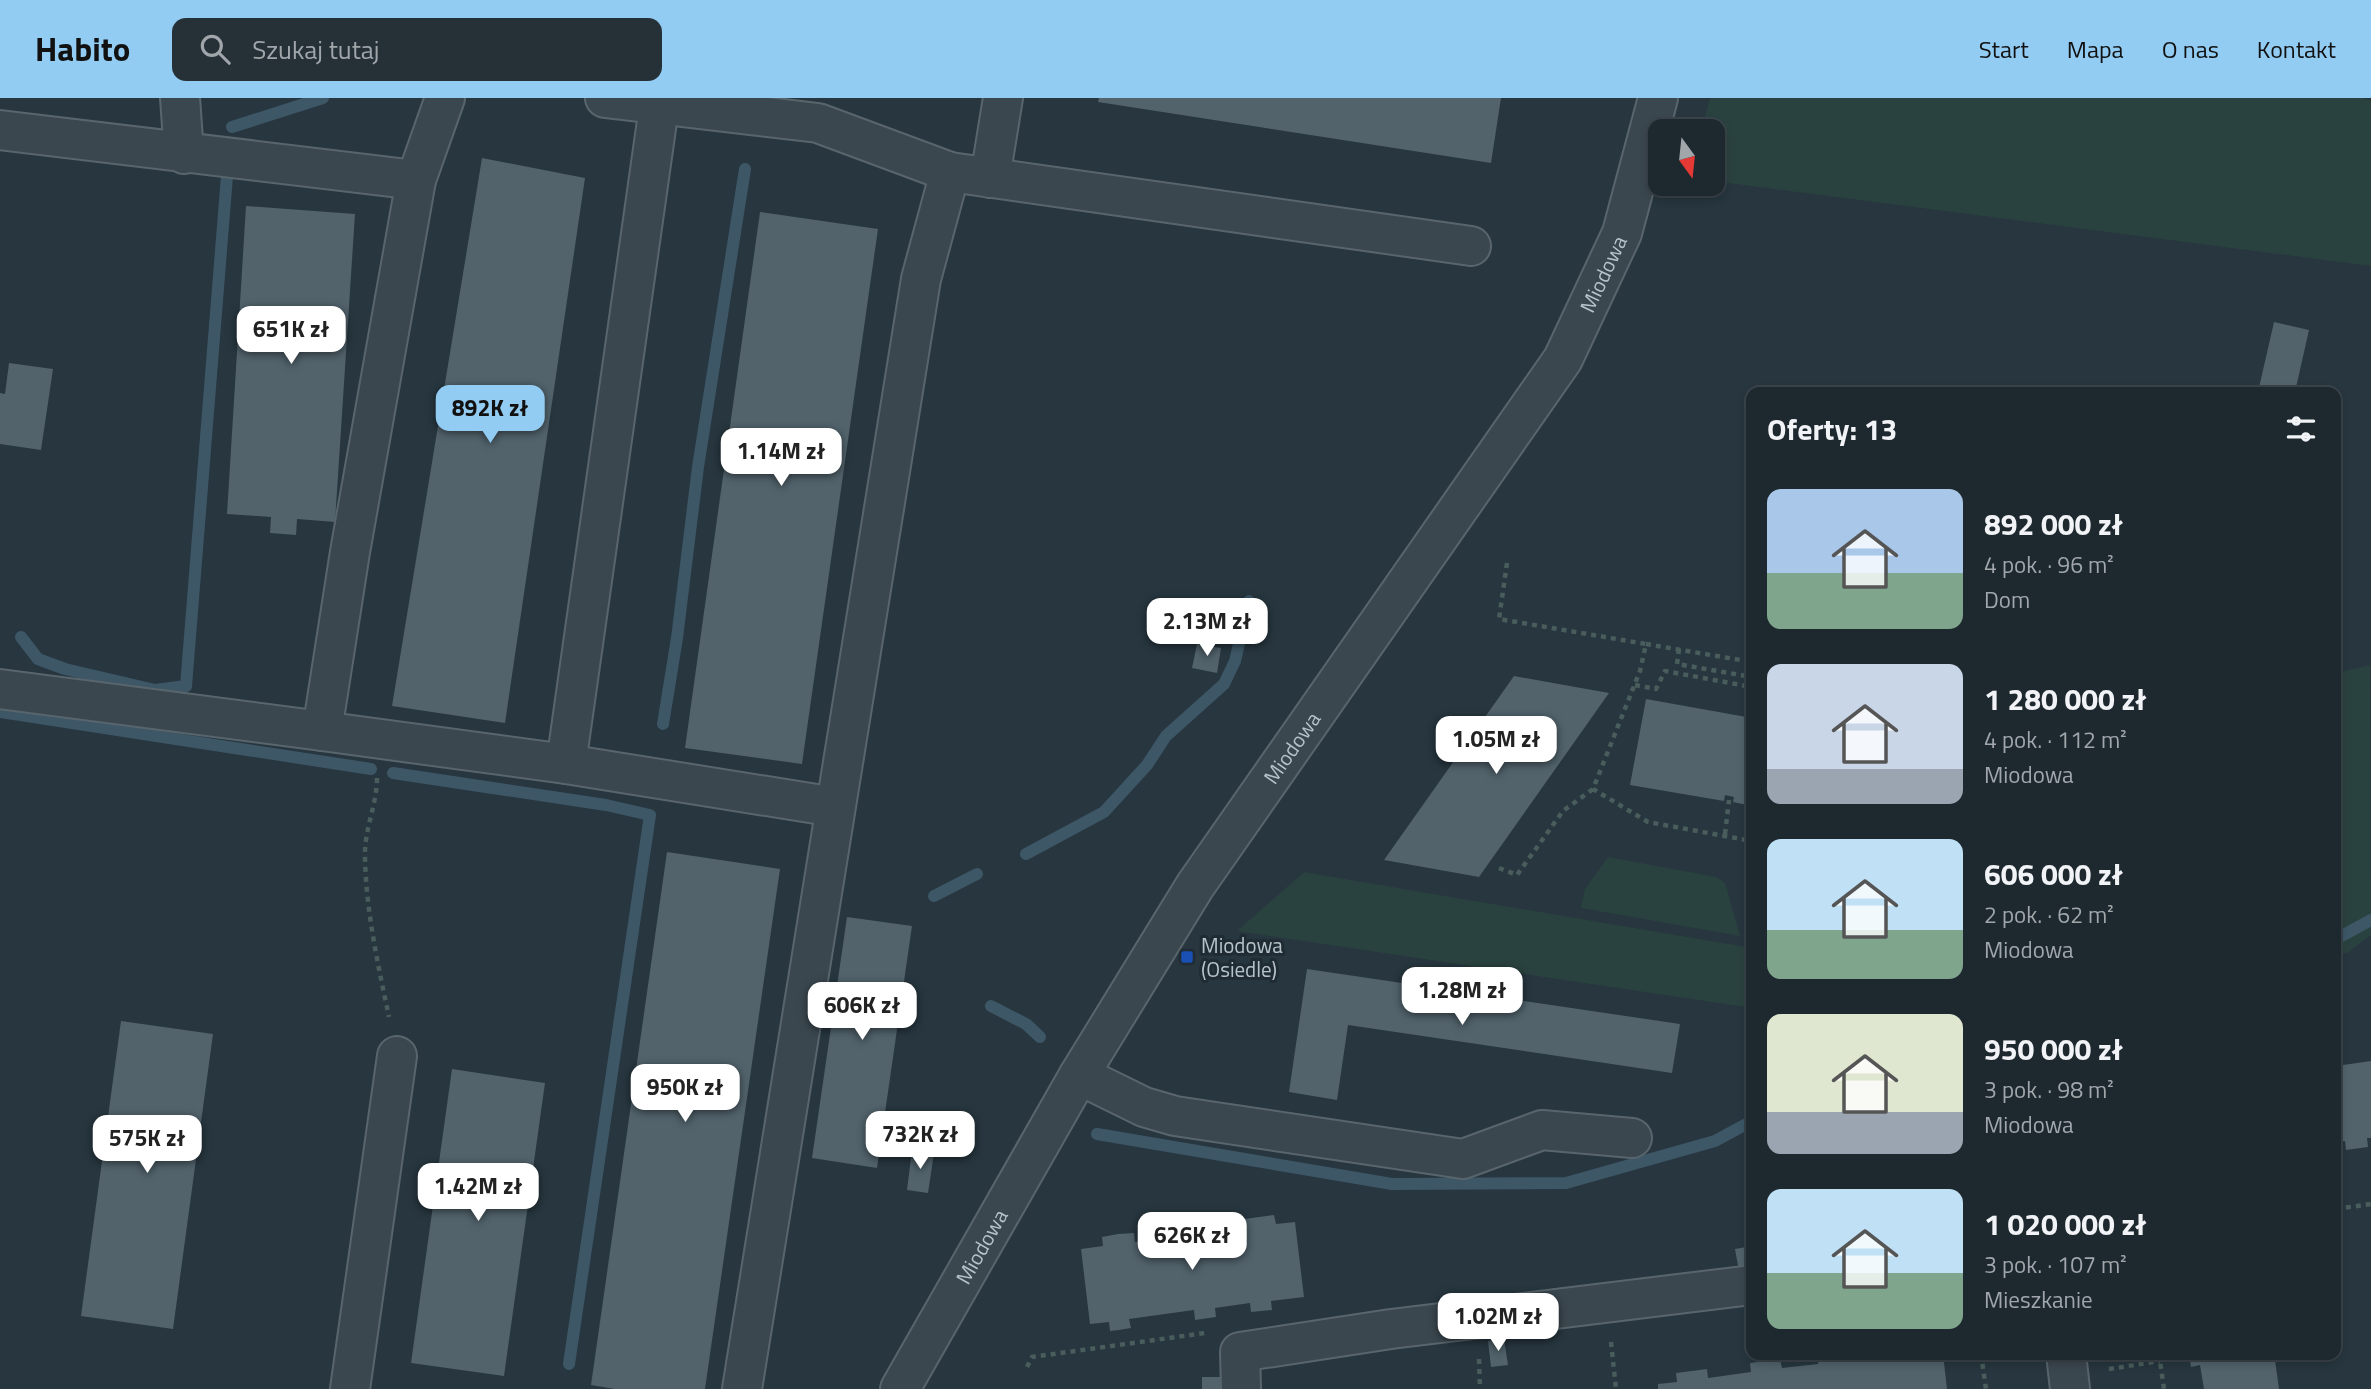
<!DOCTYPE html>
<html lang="pl">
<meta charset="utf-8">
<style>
body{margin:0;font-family:"Titillium Web",sans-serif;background:#253037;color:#f1f3f6;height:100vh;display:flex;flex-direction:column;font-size:26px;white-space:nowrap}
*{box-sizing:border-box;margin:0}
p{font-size:23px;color:#a0a6aa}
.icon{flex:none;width:38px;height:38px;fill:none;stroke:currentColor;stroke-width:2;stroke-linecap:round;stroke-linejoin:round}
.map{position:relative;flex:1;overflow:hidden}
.details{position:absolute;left:1746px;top:289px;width:595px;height:973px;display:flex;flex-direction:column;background:#1d282f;border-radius:14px;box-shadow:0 4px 10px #0003,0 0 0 2px #3b444b}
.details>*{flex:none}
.needle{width:46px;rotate:165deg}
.tools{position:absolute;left:1648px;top:21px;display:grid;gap:14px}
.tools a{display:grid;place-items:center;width:77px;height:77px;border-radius:14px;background:#1d282f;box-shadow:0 4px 10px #0003,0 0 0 2px #3b444b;font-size:35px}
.price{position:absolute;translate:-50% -60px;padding:0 16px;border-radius:14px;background:#fff;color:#222;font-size:23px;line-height:46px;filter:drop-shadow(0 2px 4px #0008)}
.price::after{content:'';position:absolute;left:50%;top:42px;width:21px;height:16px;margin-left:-10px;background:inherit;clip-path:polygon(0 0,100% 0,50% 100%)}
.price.active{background:#93ccf3;color:#111}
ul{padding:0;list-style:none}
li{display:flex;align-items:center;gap:21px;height:175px;padding:0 21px}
li span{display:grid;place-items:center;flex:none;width:196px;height:140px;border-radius:14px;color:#555}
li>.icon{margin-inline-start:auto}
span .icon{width:84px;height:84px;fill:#fffc;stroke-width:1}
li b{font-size:30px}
h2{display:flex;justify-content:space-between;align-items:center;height:84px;padding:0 21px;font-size:30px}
header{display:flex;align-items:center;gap:42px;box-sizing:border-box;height:98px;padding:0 35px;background:#93ccf3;color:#111}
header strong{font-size:33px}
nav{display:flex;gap:38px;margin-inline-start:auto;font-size:24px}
.search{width:490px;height:63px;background:#253037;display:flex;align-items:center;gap:18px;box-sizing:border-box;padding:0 24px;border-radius:14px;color:#a0a6aa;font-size:26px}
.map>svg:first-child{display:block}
</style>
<header>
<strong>Habito</strong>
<div class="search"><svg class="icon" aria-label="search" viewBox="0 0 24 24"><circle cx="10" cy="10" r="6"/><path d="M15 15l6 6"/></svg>Szukaj tutaj</div>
<nav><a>Start</a><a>Mapa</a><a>O nas</a><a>Kontakt</a></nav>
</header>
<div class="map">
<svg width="2371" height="1291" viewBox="0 0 2371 1291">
<rect width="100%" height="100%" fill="#27363f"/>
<g fill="#2a423f">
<polygon points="1710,0 2363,0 2371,3 2371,168 1713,83 1713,33 1701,33"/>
<polygon points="2370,567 2371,837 2347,855 2336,858 2336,575"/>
<polygon points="1608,759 1716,779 1725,785 1740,838 1581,810 1585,791"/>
<polygon points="1304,774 1752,850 1752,910 1237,833"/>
</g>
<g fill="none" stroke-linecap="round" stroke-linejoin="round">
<g stroke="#3d5767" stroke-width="12">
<polyline points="232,29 323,0"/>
<polyline points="21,539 38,561 65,571 155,592 186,588 227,78"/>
<polyline points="0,614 371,671"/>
<polyline points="663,626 677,540 698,369 745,71"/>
<polyline points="393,675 606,707 650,717 569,1266"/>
<polyline points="1026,756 1104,714 1147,667 1166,638 1224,586 1235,563 1249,503"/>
<polyline points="934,798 977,776"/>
<polyline points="2336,841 2371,822"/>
<polyline points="991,908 1026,926 1040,939"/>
<polyline points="1097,1036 1392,1086 1566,1085 1715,1043 1752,1023"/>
</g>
</g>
<g fill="#52636c">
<polygon points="1099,0 1501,0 1491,65 1098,4"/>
<polygon points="482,60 585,80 505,625 392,608"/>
<polygon points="246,108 355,116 335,424 297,421 296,437 270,435 271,419 227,416"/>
<polygon points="760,114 878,131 802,666 685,650"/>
<polygon points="2274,224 2309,232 2295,294 2258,294"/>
<polygon points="9,265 53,271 41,352 0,346 0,295 5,296"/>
<polygon points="1197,546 1221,550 1217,575 1192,570"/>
<polygon points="1514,578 1609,595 1479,779 1384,762"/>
<polygon points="1646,601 1752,620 1752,708 1733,704 1734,699 1725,697 1724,703 1630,687"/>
<polygon points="667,754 780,771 705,1291 615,1291 591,1287"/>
<polygon points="847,819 912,828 877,1070 812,1060"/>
<polygon points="1307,871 1680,926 1672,975 1348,927 1337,1002 1289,994"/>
<polygon points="121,923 213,936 173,1231 81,1218"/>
<polygon points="2371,963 2371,1040 2367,1040 2368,1049 2346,1052 2345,1043 2336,1045 2336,968"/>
<polygon points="452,971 545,985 504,1278 411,1265"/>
<polygon points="912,1052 934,1055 928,1095 907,1092"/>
<polygon points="1274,1117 1276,1126 1295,1124 1304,1199 1271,1203 1272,1212 1261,1213 1251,1214 1250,1205 1215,1210 1216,1219 1195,1222 1194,1212 1129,1221 1131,1230 1119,1232 1110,1233 1109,1224 1090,1226 1081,1151 1103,1148 1102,1139 1118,1136 1134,1135 1135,1144 1170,1140 1169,1131 1200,1127 1201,1136 1245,1130 1244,1121"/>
<polygon points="1752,1148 1752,1171 1739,1173 1735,1151"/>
<polygon points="1504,1241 1508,1267 1491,1269 1488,1243"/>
<polygon points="1819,1256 1848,1256 1849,1262 1892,1256 1943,1256 1947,1291 1658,1291 1658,1286 1677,1284 1676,1275 1707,1271 1708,1280 1751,1274 1750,1265 1780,1261 1782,1270 1818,1266"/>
<polygon points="2189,1256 2284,1256 2284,1261 2275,1262 2279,1291 2204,1291 2200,1267 2191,1269"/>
<rect x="1202" y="1279" width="23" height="12"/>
</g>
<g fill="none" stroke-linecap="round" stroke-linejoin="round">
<defs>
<g id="minor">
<polyline points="180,0 184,56"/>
<polyline points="445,0 416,82 350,454 322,633 566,666 835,709"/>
<polyline points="605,0 818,25 950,74 1471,148"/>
<polyline points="0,32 416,82"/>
<polyline points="990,80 1003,0"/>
<polyline points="0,591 322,633"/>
<polyline points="566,666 659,9"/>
<polyline points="1079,977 1144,1009 1175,1018 1463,1061 1542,1032 1632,1040"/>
<polyline points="2066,1256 2070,1291"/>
<polyline points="350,1291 397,958"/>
<polyline points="742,1291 921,181 950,74"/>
<path id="s1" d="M900,1291L1079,977L1195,788L1563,261L1622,135L1658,0"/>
<polyline points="1241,1291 1240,1254 1391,1231 1752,1187"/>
</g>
</defs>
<use href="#minor" stroke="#59656c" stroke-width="42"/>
<g stroke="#495e5c" stroke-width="4.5" stroke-dasharray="5 5" stroke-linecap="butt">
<polyline points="1507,465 1499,521 1646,546 1640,573 1593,691 1648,724 1752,743"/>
<polyline points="1646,546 1752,564"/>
<polyline points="1679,551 1677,566 1752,579"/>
<polyline points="1635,587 1656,591 1665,573 1752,589"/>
<path d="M377,680C377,707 364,732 365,759C366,813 378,867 389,919"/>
<polyline points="1725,736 1729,702"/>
<polyline points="1499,770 1517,777 1563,713 1593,691"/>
<polyline points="2336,1111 2371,1106"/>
<polyline points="1611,1244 1616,1291"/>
<polyline points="1981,1256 1986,1291"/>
<polyline points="2159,1256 2164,1291"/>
<polyline points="1479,1261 1480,1291"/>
<polyline points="1027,1269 1032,1259 1205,1235"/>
<polyline points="2109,1271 2160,1263"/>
</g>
<use href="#minor" stroke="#3b474f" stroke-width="38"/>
</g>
<rect fill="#1a4fb4" stroke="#202c34" stroke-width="2.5" x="1180" y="852" width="14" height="14" rx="3.5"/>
<g text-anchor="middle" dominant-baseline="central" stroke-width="6" stroke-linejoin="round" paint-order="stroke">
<g font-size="21" fill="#b7c2c9" stroke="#202c34">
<text stroke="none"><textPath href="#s1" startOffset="1320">Miodowa</textPath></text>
<text stroke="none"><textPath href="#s1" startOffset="752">Miodowa</textPath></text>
<text stroke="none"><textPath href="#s1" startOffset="164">Miodowa</textPath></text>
</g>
<g font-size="21" fill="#b7c2c9" stroke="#202c34" text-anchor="start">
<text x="1201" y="847">Miodowa<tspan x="1201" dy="24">(Osiedle)</tspan></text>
</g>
</g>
</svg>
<div class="tools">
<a><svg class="needle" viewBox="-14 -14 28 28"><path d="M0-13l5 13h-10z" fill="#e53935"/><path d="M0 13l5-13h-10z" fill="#a0a6aa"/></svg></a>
</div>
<b class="price" style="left:291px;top:268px">651K zł</b>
<b class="price active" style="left:490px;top:347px">892K zł</b>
<b class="price" style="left:781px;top:390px">1.14M zł</b>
<b class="price" style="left:1207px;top:560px">2.13M zł</b>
<b class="price" style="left:1496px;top:678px">1.05M zł</b>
<b class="price" style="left:1462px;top:929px">1.28M zł</b>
<b class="price" style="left:862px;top:944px">606K zł</b>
<b class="price" style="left:685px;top:1026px">950K zł</b>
<b class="price" style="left:920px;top:1073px">732K zł</b>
<b class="price" style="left:147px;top:1077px">575K zł</b>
<b class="price" style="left:478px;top:1125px">1.42M zł</b>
<b class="price" style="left:1192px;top:1174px">626K zł</b>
<b class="price" style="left:1498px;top:1255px">1.02M zł</b>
<section class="details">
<h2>Oferty: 13<svg class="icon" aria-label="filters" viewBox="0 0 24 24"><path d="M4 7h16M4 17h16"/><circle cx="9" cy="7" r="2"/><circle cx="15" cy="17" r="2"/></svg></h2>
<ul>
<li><span style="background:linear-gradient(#a9c7e8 60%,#7fa58c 0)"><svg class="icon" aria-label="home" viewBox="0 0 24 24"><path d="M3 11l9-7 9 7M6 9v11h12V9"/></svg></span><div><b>892 000 zł</b><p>4 pok. · 96 m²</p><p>Dom</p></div></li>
<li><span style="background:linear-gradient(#c9d6e8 75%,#9aa5b1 0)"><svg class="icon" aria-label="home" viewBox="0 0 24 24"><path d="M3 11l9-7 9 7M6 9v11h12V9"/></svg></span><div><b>1 280 000 zł</b><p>4 pok. · 112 m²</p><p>Miodowa</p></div></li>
<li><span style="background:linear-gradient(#bfe0f5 65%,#7fa58c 0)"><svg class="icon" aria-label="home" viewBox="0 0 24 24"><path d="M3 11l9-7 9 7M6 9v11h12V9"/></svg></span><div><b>606 000 zł</b><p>2 pok. · 62 m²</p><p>Miodowa</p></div></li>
<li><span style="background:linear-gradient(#dfe7d0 70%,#9aa5b1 0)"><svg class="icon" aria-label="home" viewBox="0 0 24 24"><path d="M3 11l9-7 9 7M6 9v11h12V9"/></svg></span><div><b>950 000 zł</b><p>3 pok. · 98 m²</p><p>Miodowa</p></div></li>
<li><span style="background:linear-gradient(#bfe0f5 60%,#7fa58c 0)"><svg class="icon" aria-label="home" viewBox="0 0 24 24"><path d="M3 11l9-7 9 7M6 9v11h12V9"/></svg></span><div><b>1 020 000 zł</b><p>3 pok. · 107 m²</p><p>Mieszkanie</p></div></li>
</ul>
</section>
</div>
